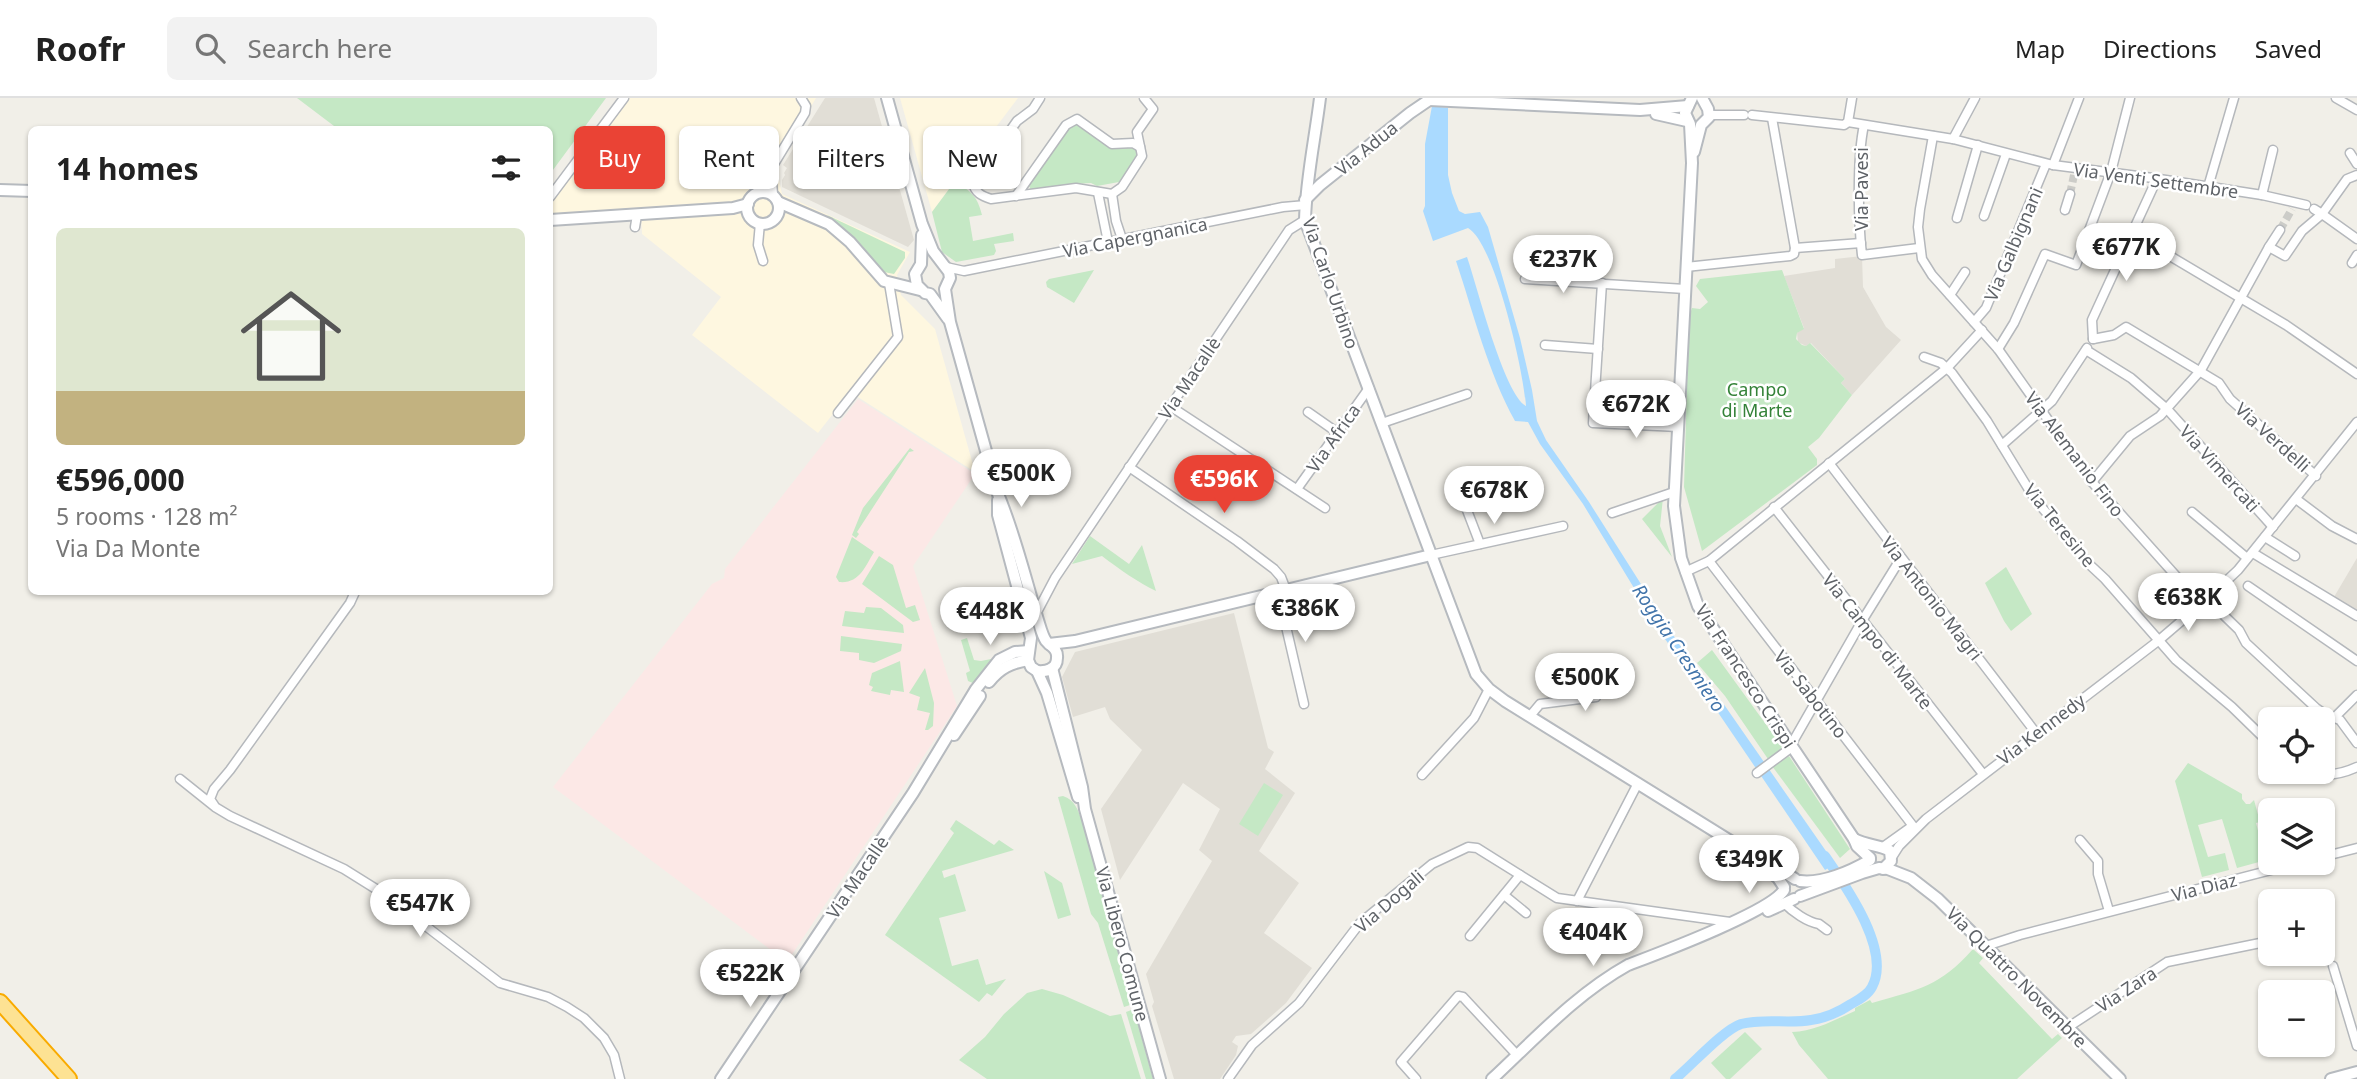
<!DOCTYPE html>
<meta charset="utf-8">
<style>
body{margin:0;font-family:"Noto Sans",sans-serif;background:#f2f2f2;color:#222;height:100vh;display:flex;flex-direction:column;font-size:26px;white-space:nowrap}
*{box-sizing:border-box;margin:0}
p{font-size:23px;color:#767676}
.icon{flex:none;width:38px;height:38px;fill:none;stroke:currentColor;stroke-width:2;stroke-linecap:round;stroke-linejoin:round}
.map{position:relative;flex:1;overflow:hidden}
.side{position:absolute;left:28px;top:28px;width:525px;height:469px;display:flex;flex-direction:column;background:#fff;border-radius:10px;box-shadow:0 2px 5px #0004}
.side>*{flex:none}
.guide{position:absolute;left:574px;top:28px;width:665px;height:63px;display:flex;gap:14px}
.tools{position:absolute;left:2258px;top:609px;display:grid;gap:14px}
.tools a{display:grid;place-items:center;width:77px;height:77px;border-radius:10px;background:#fff;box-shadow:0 2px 5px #0004;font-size:35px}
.price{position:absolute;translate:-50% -60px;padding:0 16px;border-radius:24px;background:#fff;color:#222;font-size:23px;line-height:46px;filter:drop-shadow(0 2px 4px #0008)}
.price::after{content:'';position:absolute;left:50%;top:42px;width:21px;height:16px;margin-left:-10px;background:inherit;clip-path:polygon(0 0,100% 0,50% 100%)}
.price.selected{background:#ea4335;color:#fff}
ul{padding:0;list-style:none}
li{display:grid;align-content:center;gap:14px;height:371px;padding:0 28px}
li+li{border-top:2px solid #e0e0e0}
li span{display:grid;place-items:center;height:217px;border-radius:10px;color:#555}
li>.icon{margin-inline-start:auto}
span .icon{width:126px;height:126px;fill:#fffc;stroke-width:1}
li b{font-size:30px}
h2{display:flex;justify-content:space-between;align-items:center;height:84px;padding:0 28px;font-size:30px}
.pill{padding:0 24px;border-radius:10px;background:#fff;box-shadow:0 2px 5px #0004;font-size:24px;line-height:63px}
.pill.selected{background:#ea4335;color:#fff}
header{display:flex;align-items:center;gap:42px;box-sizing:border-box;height:98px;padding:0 35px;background:#fff;border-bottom:2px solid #e0e0e0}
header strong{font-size:33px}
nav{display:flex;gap:38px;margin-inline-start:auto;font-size:24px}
.search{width:490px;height:63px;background:#f2f2f2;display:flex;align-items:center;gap:18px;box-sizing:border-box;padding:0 24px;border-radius:10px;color:#767676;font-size:26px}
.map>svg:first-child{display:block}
</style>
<header>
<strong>Roofr</strong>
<div class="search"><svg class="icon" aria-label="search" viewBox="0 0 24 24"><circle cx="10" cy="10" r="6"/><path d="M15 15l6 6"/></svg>Search here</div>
<nav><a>Map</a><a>Directions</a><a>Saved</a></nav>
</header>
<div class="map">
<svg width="2357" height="981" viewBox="0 0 2357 981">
<rect width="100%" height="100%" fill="#f1efe8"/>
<g fill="#fef7e0">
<polygon points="622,0 816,0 776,69 782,96 910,154 897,177 901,197 935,231 975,374 850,294 818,335 692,237 721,199 642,136 641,114 550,117 550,97"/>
<polygon points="900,0 1018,0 932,114"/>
</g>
<g fill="#e1ded6">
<polygon points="825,0 874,0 914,142 908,149 782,89 782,82 785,77 784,75 787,70 783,67"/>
<polygon points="1862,158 1863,189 1886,229 1901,242 1852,297 1841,285 1845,281 1811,245 1806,248 1798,244 1797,235 1804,230 1784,178 1835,170 1835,161"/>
<polygon points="2357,460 2357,513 2334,499"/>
<polygon points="1234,515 1268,650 1274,654 1265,671 1295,695 1259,753 1299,785 1264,835 1312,870 1286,905 1251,936 1236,938 1232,944 1238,948 1236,957 1220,981 1174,981 1152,908 1154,904 1146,876 1212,763 1199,752 1220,711 1183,685 1120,782 1101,711 1142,652 1110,621 1105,609 1073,619 1062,579 1075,554"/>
</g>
<polygon fill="#fce8e6" points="858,301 975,376 913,468 957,608 787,864 553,689 712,486 724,480 725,471"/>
<g fill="#c5e8c5">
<polygon points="297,0 606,0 550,76 550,32 338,31"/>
<path d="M1077,24L1110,49C1121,53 1129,44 1138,54V60L1119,84L1097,88L1091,85L1074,86L1031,92L1028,86L1030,82L1072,26Z"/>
<path d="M955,83C971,94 977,97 982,117L969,119L973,143L1013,135L1014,143L994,146L996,153L994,157L956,164L942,154L932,114Z"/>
<polygon points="827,117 905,154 905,160 894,176 884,174 856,141"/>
<polygon points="1094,172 1074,205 1047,189 1046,184 1049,181"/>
<polygon points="1782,172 1804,231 1797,235 1796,241 1802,247 1806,248 1810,245 1845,281 1841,285 1852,297 1819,340 1808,349 1817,361 1817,367 1702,453 1684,389 1689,219 1692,210 1700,211 1708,204 1696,188 1700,181"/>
<polygon points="910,350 914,353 909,354 857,434 859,436 856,440 852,437 863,410"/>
<polygon points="1663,400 1660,428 1672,459 1642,421"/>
<path d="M1090,438L1129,466L1142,447L1156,493C1139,485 1119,471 1102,458L1072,466Z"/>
<path d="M852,439L874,454C865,469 859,486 839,484L836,479Z"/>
<polygon points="879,458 893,467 906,510 915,507 920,522 913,524 862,486"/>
<polygon points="2006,469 2032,516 2011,533 2004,523 1985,485"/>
<polygon points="866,509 881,510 903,527 904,535 842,528 845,513 864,515"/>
<polygon points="841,538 902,546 901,553 874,565 859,562 859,555 840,553"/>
<polygon points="967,540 974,562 981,563 996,560 975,586 968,583 966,575 970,573 961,542"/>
<polygon points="1712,552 1783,650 1768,661 1725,598 1697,565"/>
<polygon points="900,563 904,594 891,592 890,597 871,593 873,589 869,587 872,575"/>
<polygon points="925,570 934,605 933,628 928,632 925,632 930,615 917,612 920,599 909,595"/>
<polygon points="1789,658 1850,751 1840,760 1772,668"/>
<polygon points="2188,665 2242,696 2242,701 2246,706 2250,706 2254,702 2260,724 2256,725 2261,744 2265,743 2270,761 2237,770 2222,721 2198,727 2208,759 2225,755 2229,772 2202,779 2175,683"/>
<polygon points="1264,685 1283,697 1258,738 1239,726"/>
<path d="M1063,698C1075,702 1078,712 1082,723L1133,906L1124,909L1098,825L1091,816L1058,699Z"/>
<polygon points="956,722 994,747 999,742 1014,752 942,773 944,780 955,776 966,813 939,820 952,868 978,861 986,887 1006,881 992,898 987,895 979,904 885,837 954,735 950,731"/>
<polygon points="1044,773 1062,785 1071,817 1058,821"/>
<path d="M1973,851L1983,860L1979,865L2052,941L2058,936L2062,940L2017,981H1828L1799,947L1792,934C1816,933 1834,922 1855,913V910L1870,902L1872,905C1920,891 1939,889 1973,851Z"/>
<polygon points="1042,891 1063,897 1110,918 1121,916 1141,981 987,981 959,962 985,939 1004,916 1027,895"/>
<polygon points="1134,911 1153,981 1146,981 1126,914"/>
<polygon points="1745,934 1762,951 1730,981 1726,981 1711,965"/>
</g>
<path fill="#aadaff" d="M1432,8L1448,10V77L1452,95L1459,113L1465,116L1480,114L1488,129L1520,240L1532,292L1537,323L1546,342L1589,404L1679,546L1725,608L1835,766L1825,772L1717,613L1665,541L1583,406L1540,346L1528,324L1515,323C1488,274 1474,217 1456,163L1467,159C1477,188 1504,296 1526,308C1524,275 1495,145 1468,130L1433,143L1423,113L1425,108V46Z"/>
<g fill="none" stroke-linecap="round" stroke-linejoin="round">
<path stroke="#aadaff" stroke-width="10" d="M1675,981C1691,968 1723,932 1741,926C1763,920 1789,926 1811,922C1826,920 1839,914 1851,906C1858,902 1868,897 1872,889C1892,852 1845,787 1825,758"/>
<g stroke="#ccccc8" stroke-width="8" stroke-dasharray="8 4" stroke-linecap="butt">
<polyline points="2070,96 2074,77"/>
<polyline points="2280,132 2292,111"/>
</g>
<defs>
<g id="street">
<path d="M1040,0L1033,11L1017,23L973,85C975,95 982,98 991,101L1076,90L1112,96L1122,89L1142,58L1137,34L1153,11L1144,0"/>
<polyline points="2336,0 2357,12"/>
<polyline points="1752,17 1844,27 1848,24 1852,0"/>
<polyline points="1709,19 1713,17 1744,17"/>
<polyline points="1848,24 1953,41 2053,67 2153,80 2262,97 2306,107"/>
<path d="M1864,27C1857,59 1858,123 1862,157L1919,150"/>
<polyline points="1933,38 1920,111 1918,129 1922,161 1932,177 1998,251 2092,384 2201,506"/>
<polyline points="1953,41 1975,0"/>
<polyline points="2350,55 2357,66"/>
<polyline points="2053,67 2079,0"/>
<polyline points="2208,89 2234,0"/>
<polyline points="1098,95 1108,144"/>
<polyline points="773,96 771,71 805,15 806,8 801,0"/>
<polyline points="1112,96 1116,123 1122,141"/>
<polyline points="2262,97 2273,52"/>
<polyline points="1016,98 1066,27 1077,21 1112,46 1133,45 1140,49"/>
<polyline points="550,99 624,0"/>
<polyline points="2314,111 2322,116 2347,81 2357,77"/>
<polyline points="2065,112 2070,96"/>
<polyline points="1984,118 2006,56"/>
<polyline points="1957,120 1978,47"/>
<polyline points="760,125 758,147 763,163"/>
<polyline points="635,129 637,117"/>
<polyline points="2133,136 2286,227 2357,276"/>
<polyline points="2269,149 2280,132"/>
<polyline points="1795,150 1861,145"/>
<polyline points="2352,165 2357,157"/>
<polyline points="946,169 964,173 1283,109 1306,107"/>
<polyline points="1686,169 1790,158 1794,156 1795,150 1772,20"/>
<polyline points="1525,181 1685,191"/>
<polyline points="1602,185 1593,325 1679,329"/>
<polyline points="1950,197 1965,174"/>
<polyline points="1974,224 1986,210 2046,66"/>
<polyline points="2093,241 2114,237 2126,229 2219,285 2230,301 2316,378"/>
<polyline points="2093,241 2092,222 2155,85 2153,80"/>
<polyline points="1545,247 1598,251"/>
<polyline points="1998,251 2014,225 2045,156 2076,167 2111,74 2130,0"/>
<polyline points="2086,252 2131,280 2167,311 2273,429"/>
<polyline points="1924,259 1941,265 1952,275 1987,323 2034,400 2090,467 2105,481 2176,562 2232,609 2270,646"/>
<polyline points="1170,308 1325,410"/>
<polyline points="1308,314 1338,335"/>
<polyline points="838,315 898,239 889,185"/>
<polyline points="1382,325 1467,296"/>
<polyline points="2002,347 2052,303 2087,250"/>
<polyline points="1829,365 2036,635"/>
<polyline points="1129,369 1237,443 1274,471 1281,479 1286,492"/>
<polyline points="1455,381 1480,446"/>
<polyline points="2092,384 2130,338 2160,318 2201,272 2269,149 2285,158 2302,133 2322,116 2357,141"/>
<polyline points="1297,391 1369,290"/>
<polyline points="2296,401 2332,428 2357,441"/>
<polyline points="1774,409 1983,676"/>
<polyline points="2192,414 2247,460"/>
<polyline points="1612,415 1674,394"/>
<polyline points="2265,439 2295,458"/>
<polyline points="2253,455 2357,518"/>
<polyline points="1431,457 1563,428"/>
<polyline points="1709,463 1913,728"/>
<polyline points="1685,474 1709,463 1947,270 1982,232"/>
<polyline points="2248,488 2357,563"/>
<polyline points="1278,494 1304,606"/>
<polyline points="2207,501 2239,532 2246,545 2316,610 2326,617 2340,622 2357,645"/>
<polyline points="1036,516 1055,480 1289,132 1305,122"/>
<polyline points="1530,618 1540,606 1596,599 1594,590"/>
<polyline points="2335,619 2357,597"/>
<polyline points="1791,647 1862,523 1901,460"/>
<path d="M2314,674C2328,679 2344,675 2357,669"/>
<polyline points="1757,675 1792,649"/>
<polyline points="1422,677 1474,620 1489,591"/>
<polyline points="180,681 215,709 230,718 344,771 384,796 500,885 548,899 567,909 584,920 604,940 614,957 620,981"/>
<polyline points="214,707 210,701 214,691 230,672 350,505 355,494"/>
<polyline points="2080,742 2098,763 2098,776 2109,813"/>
<polyline points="1883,749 1911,729"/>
<polyline points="1892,759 1899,748 1926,721 2158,543 2207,501 2238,472 2357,324"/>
<polyline points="2322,759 2357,750"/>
<polyline points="1504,797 1526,815"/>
<polyline points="1577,803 1638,685"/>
<path d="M1784,805C1793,814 1807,824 1819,826L1827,832"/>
<polyline points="1470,838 1520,777"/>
<polyline points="1986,848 2020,837 2298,765"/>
<polyline points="2333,868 2357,948"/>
<polyline points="2067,930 2167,864 2270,843"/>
<polyline points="1228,981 1252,947 1299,905 1360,825 1432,766 1468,749 1477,750 1557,800 1730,824"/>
<polyline points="1416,981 1401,964 1458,898 1463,899 1517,957"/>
</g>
<g id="secondary">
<path d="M887,0L922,126L933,153L949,174L950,180L945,191L950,224L998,396C1015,436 1025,480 1038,522C1040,528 1042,537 1046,543C1050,548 1058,550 1057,560C1057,571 1047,574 1037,573"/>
<path d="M1320,0C1315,41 1306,81 1305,122L1476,576L1489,591L1505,603L1732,744L1778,780L1784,789"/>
<polyline points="1692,0 1685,15 1690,26 1692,65 1674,408 1681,460 1698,508 1854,741 1857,748 1870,760"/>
<polyline points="1429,2 1640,12 1688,8"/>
<polyline points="1656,16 1687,23"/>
<polyline points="1694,54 1701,27 1709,19 1708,11 1702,0"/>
<polyline points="0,92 32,93"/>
<circle cx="763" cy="110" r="16"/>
<polyline points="1305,102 1320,87 1410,15 1429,2"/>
<polyline points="778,104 829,126 850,144 884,183 920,192"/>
<polyline points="550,122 733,110 748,106"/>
<polyline points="922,137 921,166 915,176 917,187 925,195 930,196 948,221"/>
<polyline points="998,402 998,417 1031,540 1028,562 1031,569 1037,573 1047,595 1078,699"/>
<polyline points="1049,546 1075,543 1431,457"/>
<polyline points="1052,570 1082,689 1085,711 1160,981"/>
<path d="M989,584C1000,570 1011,565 1028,562"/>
<polyline points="954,637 980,598"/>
<path d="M1854,741C1867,748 1881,747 1890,753L1891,763L1883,771"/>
<polyline points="1765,762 1795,781"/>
<path d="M1800,783C1822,786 1851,773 1870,762"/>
<polyline points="1800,798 1862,775 1879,770 1888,771 1911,780 1938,801 2120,981"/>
<polyline points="1768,813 1794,801"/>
<polyline points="721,981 913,695 976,591 999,562 1015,554 1029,553"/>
<path d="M1492,981C1535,941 1576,896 1628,867C1657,856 1770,814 1784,792"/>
<polyline points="2331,981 2357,974"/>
</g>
<polyline id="highway" points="0,904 69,981"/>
</defs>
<use href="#street" stroke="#b5b8bc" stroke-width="11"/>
<use href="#secondary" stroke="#b6babf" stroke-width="14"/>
<use href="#highway" stroke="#f9ab00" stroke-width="18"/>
<use href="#street" stroke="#fff" stroke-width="8"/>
<use href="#secondary" stroke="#fff" stroke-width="10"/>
<use href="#highway" stroke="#fde293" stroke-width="14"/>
</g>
<g text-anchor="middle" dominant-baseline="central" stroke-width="5" stroke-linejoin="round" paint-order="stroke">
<g font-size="18" fill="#5f6368" stroke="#fff">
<text transform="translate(1366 50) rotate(-39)">Via Adua</text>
<text transform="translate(2156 82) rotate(8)">Via Venti Settembre</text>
<text transform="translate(1861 91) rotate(-90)">Via Pavesi</text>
<text transform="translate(1135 139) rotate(-11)">Via Capergnanica</text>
<text transform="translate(2013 146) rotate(-67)">Via Galbignani</text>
<text transform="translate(1331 185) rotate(71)">Via Carlo Urbino</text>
<text transform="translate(1189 280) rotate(-56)">Via Macallè</text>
<text transform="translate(2273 339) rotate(42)">Via Verdelli</text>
<text transform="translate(1333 340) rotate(-55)">Via Africa</text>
<text transform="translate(2075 356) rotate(53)">Via Alemanio Fino</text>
<text transform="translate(2220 370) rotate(48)">Via Vimercati</text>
<text transform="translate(2060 427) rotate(51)">Via Teresine</text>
<text transform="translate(1932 500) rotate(52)">Via Antonio Magri</text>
<text transform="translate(1878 543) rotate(52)">Via Campo di Marte</text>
<text transform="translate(1746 578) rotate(57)">Via Francesco Crispi</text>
<text transform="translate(1811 596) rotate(52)">Via Sabotino</text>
<text transform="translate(2041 631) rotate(-37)">Via Kennedy</text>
<text transform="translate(857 779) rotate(-56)">Via Macallè</text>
<text transform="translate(2204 789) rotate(-14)">Via Diaz</text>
<text transform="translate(1389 803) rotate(-41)">Via Dogali</text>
<text transform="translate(1123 846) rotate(75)">Via Libero Comune</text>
<text transform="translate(2017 879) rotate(45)">Via Quattro Novembre</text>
<text transform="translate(2126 891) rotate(-33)">Via Zara</text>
</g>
<g font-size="18" fill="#348238" stroke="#fff">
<text x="1757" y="291">Campo<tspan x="1757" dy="21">di Marte</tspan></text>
</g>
<g font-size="19" font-style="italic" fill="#4174aa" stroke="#fff">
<text transform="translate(1679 550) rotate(56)">Roggia Cresmiero</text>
</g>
</g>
</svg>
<div class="tools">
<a><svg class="icon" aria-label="locate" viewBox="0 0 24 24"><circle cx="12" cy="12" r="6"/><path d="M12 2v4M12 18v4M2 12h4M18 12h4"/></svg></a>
<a><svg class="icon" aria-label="layers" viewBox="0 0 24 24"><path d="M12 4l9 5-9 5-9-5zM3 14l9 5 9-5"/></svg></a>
<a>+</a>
<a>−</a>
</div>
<b class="price" style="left:2126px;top:185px">€677K</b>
<b class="price" style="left:1563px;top:197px">€237K</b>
<b class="price" style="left:1636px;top:342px">€672K</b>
<b class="price" style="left:1021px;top:411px">€500K</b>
<b class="price selected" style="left:1224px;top:417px">€596K</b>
<b class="price" style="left:1494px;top:428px">€678K</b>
<b class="price" style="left:2188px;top:535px">€638K</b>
<b class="price" style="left:1305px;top:546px">€386K</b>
<b class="price" style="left:990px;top:549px">€448K</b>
<b class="price" style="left:1585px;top:615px">€500K</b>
<b class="price" style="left:1749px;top:797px">€349K</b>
<b class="price" style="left:420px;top:841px">€547K</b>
<b class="price" style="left:1593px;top:870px">€404K</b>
<b class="price" style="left:750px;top:911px">€522K</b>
<div class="guide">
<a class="pill selected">Buy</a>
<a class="pill">Rent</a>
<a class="pill">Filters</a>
<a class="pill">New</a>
</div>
<section class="side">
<h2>14 homes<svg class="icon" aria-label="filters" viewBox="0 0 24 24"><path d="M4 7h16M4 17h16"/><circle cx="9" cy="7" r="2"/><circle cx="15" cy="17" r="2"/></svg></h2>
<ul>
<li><span style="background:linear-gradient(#dfe7d0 75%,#c2b280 0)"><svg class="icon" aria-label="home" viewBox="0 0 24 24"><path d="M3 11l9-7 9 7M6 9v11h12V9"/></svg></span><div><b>€596,000</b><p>5 rooms · 128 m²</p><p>Via Da Monte</p></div></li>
</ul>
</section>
</div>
